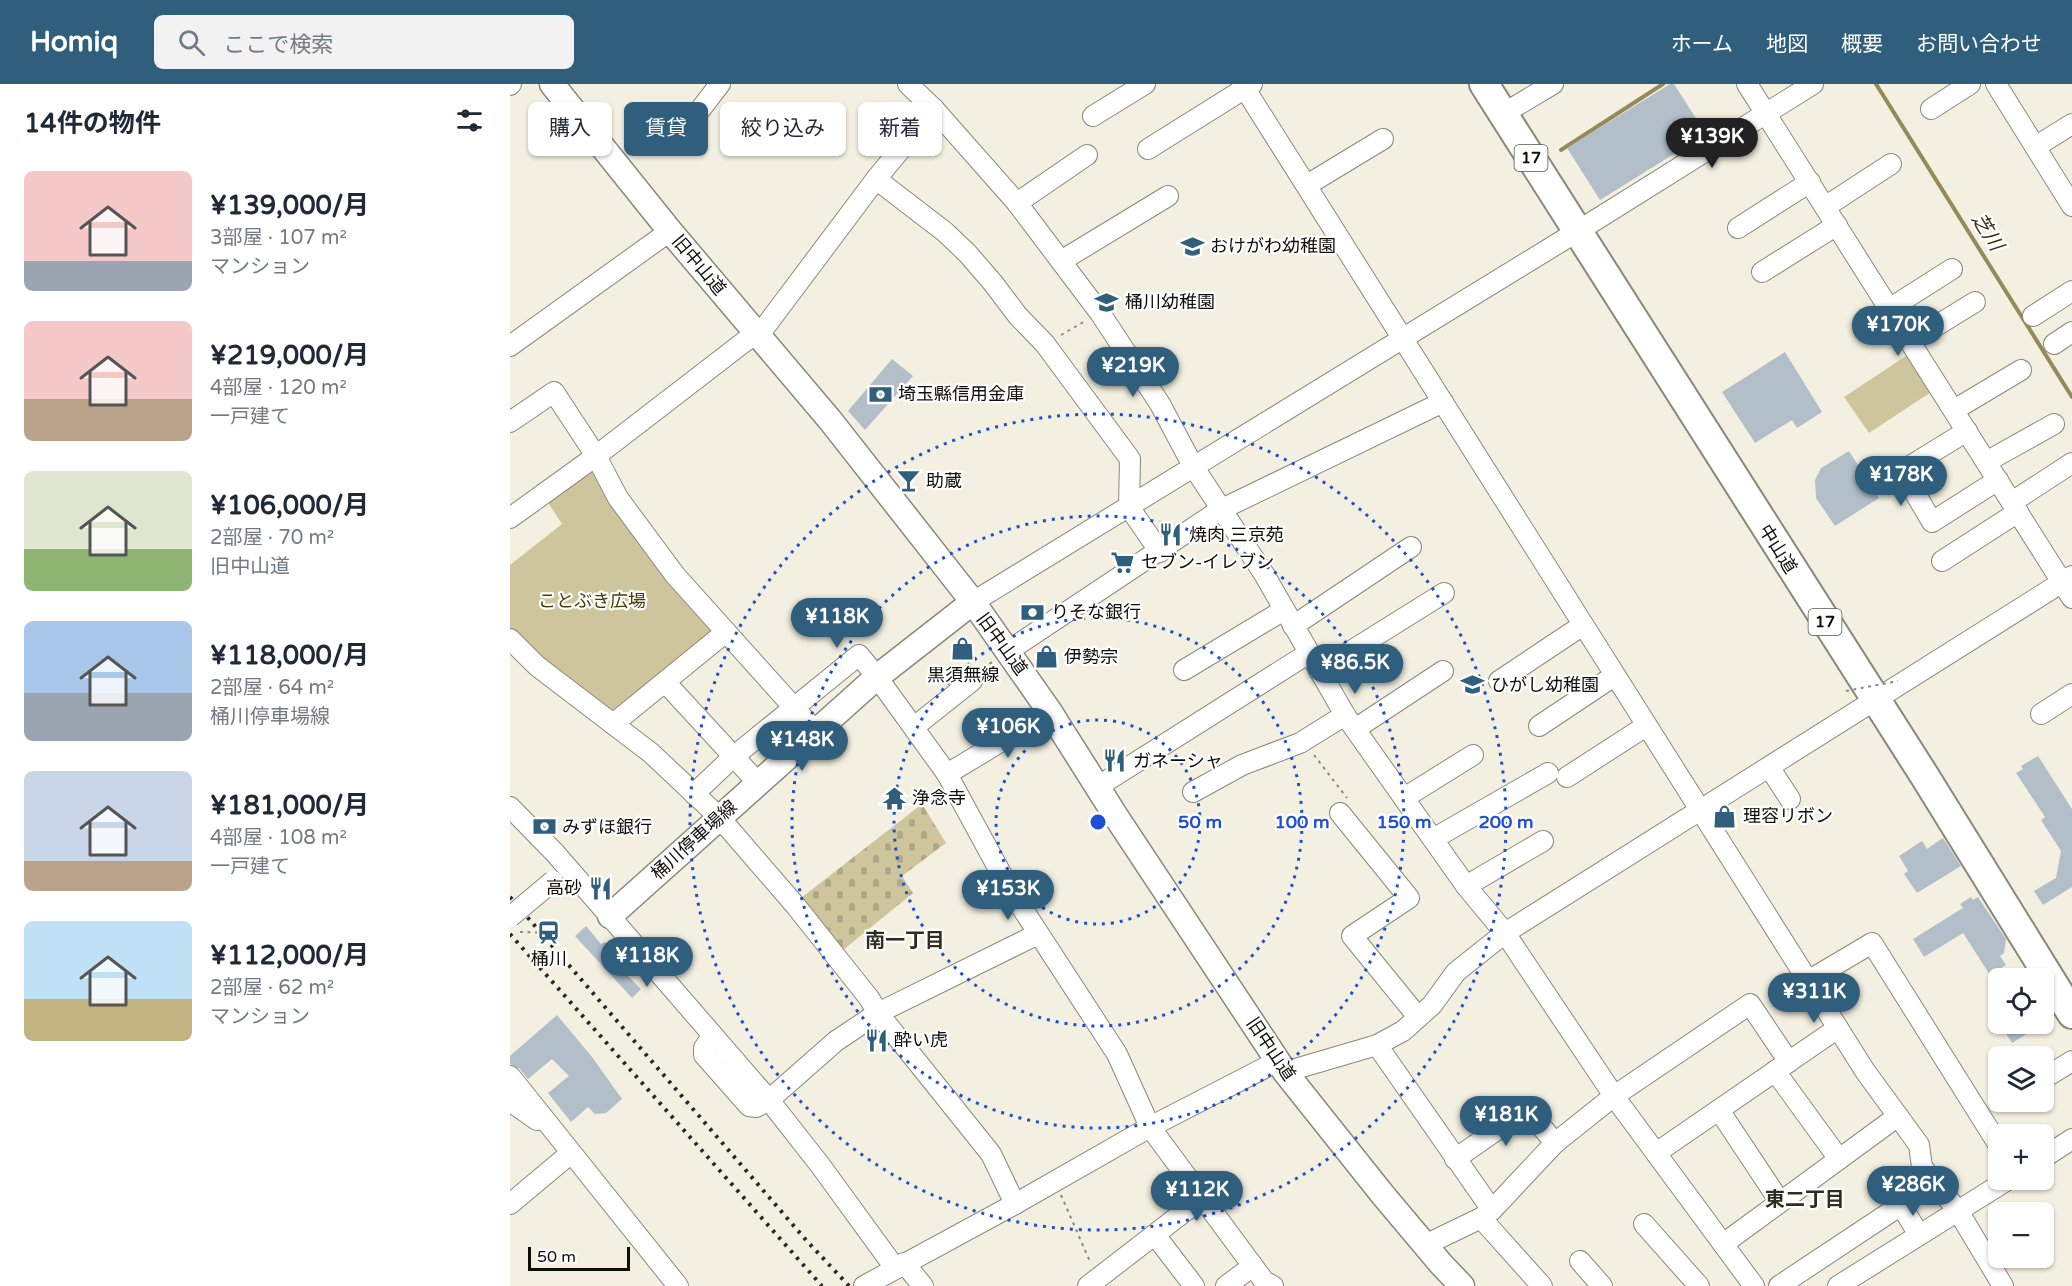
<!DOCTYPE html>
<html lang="ja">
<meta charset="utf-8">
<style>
body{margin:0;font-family:"Varela Round","Noto Sans JP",sans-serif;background:#f2f2f3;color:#1f2937;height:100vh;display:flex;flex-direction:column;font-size:22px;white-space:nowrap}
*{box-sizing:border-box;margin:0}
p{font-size:20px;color:#747a83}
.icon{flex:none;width:33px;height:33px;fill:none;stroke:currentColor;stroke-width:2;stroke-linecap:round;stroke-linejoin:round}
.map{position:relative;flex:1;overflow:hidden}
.side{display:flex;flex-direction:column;background:#fff;width:510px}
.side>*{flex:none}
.hud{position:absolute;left:18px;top:18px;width:570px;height:54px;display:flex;gap:12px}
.fabs{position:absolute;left:1478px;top:884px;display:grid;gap:12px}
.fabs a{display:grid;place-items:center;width:66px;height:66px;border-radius:9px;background:#fff;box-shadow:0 2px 4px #0004;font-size:30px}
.scale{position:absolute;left:18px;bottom:15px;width:102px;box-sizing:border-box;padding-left:6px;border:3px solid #0e0d08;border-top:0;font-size:16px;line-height:21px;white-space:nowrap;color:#0e0d08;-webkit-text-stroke:4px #fff;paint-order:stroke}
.price{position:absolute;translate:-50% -51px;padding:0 14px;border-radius:21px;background:#305f7e;color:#fff;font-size:20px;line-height:39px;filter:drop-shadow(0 2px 3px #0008)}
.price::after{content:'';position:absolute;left:50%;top:36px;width:18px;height:14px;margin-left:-9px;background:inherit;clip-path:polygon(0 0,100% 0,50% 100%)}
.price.current{background:#222;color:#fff}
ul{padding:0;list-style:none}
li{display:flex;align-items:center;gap:18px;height:150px;padding:0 24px}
li span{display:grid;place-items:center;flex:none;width:168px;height:120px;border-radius:9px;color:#555}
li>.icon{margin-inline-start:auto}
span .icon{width:72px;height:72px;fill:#fffc;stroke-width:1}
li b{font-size:26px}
h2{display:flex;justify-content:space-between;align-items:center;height:72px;padding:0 24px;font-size:26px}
.tag{padding:0 21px;border-radius:9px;background:#fff;box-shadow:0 2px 4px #0004;font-size:21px;line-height:54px}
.tag.current{background:#305f7e;color:#fff}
header{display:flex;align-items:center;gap:36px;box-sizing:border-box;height:84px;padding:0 30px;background:#305f7e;color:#fff}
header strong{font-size:28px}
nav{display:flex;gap:33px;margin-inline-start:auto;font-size:21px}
.search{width:420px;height:54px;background:#f2f2f3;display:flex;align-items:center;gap:15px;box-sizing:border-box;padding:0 21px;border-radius:9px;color:#747a83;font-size:22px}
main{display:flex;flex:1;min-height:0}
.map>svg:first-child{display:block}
</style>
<header>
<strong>Homiq</strong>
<div class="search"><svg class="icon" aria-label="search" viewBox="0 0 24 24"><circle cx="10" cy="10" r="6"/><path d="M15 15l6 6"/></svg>ここで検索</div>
<nav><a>ホーム</a><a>地図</a><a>概要</a><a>お問い合わせ</a></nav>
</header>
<main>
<section class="side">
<h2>14件の物件<svg class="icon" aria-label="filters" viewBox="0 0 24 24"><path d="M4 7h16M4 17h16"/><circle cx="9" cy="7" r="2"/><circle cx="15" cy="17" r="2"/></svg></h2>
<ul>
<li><span style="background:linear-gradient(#f6c9c9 75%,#9aa5b1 0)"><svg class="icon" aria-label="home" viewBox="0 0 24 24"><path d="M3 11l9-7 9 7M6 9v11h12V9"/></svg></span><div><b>¥139,000/月</b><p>3部屋 · 107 m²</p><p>マンション</p></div></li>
<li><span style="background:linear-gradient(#f6c9c9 65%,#b9a48a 0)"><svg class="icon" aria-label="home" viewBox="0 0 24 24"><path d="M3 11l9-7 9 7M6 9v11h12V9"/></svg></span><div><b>¥219,000/月</b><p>4部屋 · 120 m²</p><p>一戸建て</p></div></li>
<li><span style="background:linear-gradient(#dfe7d0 65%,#8fb573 0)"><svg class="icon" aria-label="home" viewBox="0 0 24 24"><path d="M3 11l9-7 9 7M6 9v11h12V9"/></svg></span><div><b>¥106,000/月</b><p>2部屋 · 70 m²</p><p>旧中山道</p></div></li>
<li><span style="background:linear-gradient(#a9c7e8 60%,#9aa5b1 0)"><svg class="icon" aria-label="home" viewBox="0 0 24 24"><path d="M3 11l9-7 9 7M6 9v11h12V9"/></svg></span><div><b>¥118,000/月</b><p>2部屋 · 64 m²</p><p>桶川停車場線</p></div></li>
<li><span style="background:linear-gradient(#c9d6e8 75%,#b9a48a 0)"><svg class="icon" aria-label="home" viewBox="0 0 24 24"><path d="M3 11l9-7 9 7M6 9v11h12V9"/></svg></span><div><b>¥181,000/月</b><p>4部屋 · 108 m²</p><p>一戸建て</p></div></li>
<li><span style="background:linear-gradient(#bfe0f5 65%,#c2b280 0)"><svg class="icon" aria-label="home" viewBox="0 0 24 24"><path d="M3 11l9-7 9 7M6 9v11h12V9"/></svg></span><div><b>¥112,000/月</b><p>2部屋 · 62 m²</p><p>マンション</p></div></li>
</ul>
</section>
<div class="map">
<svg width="1562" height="1202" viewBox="0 0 1562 1202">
<defs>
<pattern id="cemetery-stones" width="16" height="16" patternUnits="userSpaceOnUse" patternTransform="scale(1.5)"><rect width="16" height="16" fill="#cec59d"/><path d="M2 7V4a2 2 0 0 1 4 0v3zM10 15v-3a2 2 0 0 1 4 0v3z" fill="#b0a886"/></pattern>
</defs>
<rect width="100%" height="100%" fill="#f3f0e1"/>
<polygon fill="url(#cemetery-stones)" points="412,720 436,759 392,792 403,809 333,866 291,814"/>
<g fill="#cec59d">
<polygon points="1402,268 1427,304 1359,349 1334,313"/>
<polygon points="85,379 206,544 126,610 97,630 0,549 0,481 52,440 35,414"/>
</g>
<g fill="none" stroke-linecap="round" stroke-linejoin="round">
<g stroke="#958a58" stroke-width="4">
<polyline points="1366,0 1562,313"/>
<polyline points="1051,66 1153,0"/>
</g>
</g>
<g fill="#b2bfc9">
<polygon points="1160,0 1164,0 1196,50 1090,116 1057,64"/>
<polygon points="1275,268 1312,328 1287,344 1282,336 1245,359 1212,308"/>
<polygon points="382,275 403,292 355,346 338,327"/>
<polygon points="1339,367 1369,414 1325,442 1306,414 1305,396 1311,384"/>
<polygon points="1528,672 1562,725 1562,803 1533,821 1524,807 1546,794 1551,767 1531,736 1535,733 1506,689 1513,685 1511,682"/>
<polygon points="1433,754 1451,782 1407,809 1394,790 1398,787 1389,772 1412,757 1417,765"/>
<polygon points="1461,813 1463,816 1468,813 1496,855 1494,869 1490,872 1496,881 1480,891 1453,849 1414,873 1403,855 1453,824 1450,820"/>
<polygon points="76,842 91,860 95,858 122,889 118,892 131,905 122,914 65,852"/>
<polygon points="1533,915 1544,933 1502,959 1489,939 1533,939"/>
<polygon points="47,931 82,973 112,1015 96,1029 85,1030 78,1023 61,1038 38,1009 59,992 42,975 18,995 9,984 0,980 0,972"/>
</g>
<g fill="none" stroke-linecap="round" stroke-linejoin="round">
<defs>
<g id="minor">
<polyline points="398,0 424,25 507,119 590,229 650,320 683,382 754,490 835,631 956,802 995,849 1106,1015 1244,1202"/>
<polyline points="732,0 1355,987 1409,1061 1412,1083 1448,1127 1493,1202"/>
<polyline points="1237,0 1562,514"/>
<polyline points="1486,0 1562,122"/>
<polyline points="0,1 1,0"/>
<polyline points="1006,22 1043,0"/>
<polyline points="1421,25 1460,0"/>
<polyline points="583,32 635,0"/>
<polyline points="183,35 210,0"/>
<polyline points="1525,63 1562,40"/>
<polyline points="638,65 742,0"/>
<polyline points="366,95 435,148 458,170 483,199 508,232 535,260 620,375 619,423 650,468"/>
<polyline points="797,101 873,55"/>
<polyline points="507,119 577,71"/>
<polyline points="1315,123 1381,80"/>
<polyline points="1228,144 1300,98"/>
<polyline points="551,177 658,112"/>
<polyline points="1252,188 1327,141"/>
<polyline points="1379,225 1442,185"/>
<polyline points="1523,232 1562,207"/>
<polyline points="249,251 366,95 424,25"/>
<polyline points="1400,258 1465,218"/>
<polyline points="1544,260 1562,248"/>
<polyline points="0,262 160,147"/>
<polyline points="1444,326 1511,286"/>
<polyline points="0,338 44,308 86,372 108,414 165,491 305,647"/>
<polyline points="1457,347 1392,387 1422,438 1488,396"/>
<polyline points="1476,378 1544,340"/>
<polyline points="1502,418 1562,379"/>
<polyline points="0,434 86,372 247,248"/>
<polyline points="1432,477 1508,428"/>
<polyline points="463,518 1068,147 1303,0"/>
<polyline points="783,542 901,463"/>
<polyline points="0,555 27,582 141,669 209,733 285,821 359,914 368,929 481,1070 505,1120"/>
<polyline points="498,567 710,426 933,318"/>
<polyline points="674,586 774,526"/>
<polyline points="809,587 934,509"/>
<polyline points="989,597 1073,541"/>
<polyline points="155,598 248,699"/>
<polyline points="1531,630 1562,610"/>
<polyline points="103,640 216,548"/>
<polyline points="1029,642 1104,592"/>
<polyline points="404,643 462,597"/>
<polyline points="845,645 933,587"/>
<polyline points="1259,683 1280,715"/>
<polyline points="437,690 540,628"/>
<polyline points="1057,693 1136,642"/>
<polyline points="587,703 799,569"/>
<polyline points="683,708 732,681 790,659 835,631"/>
<polyline points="184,710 223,673 349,571 367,593 437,690 499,804 607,970 640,1043 754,1197 763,1202"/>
<polyline points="894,714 963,671"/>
<polyline points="0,723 45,769 259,1016 310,1081 385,1184"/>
<polyline points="830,729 899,814 842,852 908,933"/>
<polyline points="923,755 1038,689"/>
<polyline points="956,802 1033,757"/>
<polyline points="1298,897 1362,859 1488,1060"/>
<polyline points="202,952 194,964 194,971 239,1022 246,1023 259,1016 326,957 368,929 528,850"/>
<polyline points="867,961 982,1126"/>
<polyline points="1265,987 1329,1075"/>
<polyline points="775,988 867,961 893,947 922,921 946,888 995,849 1562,492"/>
<polyline points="0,992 168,1202"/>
<polyline points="1533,995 1562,977"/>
<polyline points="0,1017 27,1036"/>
<polyline points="1209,1026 1270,1118"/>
<polyline points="1146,1069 1328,944"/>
<polyline points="1533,1074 1562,1055"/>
<polyline points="945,1075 1017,1025 1045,1059"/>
<polyline points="0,1120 61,1069"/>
<polyline points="971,1134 1032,1202"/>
<polyline points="1134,1140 1189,1202"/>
<polyline points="645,1151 684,1202"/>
<polyline points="1213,1160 1388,1032"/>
<polyline points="915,1161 971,1134 982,1126 1045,1059 1104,1012 1240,920 1279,978"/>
<polyline points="1070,1177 1092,1202"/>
<polyline points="394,1179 413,1202"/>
<polyline points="354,1202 505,1120 640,1043 768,977"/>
<polyline points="578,1202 692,1114"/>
<polyline points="716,1202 743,1182"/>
<polyline points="1269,1202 1391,1121 1409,1151"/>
<polyline points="1328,1202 1499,1095"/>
</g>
<g id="major">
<polyline points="42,0 160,147 320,336 463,518 540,628 607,734 775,988 873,1111 931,1180 952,1202"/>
<polyline points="100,832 367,593 463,518"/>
</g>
<polyline id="highway" points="974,0 1414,691 1562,930"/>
</defs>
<use href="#minor" stroke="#8b887a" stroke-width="22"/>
<use href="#major" stroke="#8b887a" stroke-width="27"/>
<use href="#highway" stroke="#8b887a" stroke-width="32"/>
<g stroke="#8b897f" stroke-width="2" stroke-dasharray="3 4.5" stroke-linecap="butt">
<polyline points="551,251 577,236"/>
<polyline points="474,585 483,577"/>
<polyline points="804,671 837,714"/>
<polyline points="551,1111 581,1180"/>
</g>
<use href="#minor" stroke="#fff" stroke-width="20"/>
<use href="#major" stroke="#fff" stroke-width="24"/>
<use href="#highway" stroke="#fff" stroke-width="28"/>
<g stroke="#282721" stroke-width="4" stroke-dasharray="3 6" stroke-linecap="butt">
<polyline points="0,813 296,1156 339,1202"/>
<polyline points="0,850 312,1202"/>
</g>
<defs>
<polyline id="minor-bridge" points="0,833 43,797"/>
</defs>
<use href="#minor-bridge" stroke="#8b887a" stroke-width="22" stroke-linecap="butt"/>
<g stroke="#8b897f" stroke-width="2" stroke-dasharray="3 4.5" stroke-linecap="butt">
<polyline points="1336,607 1388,597"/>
<polyline points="10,848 39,849"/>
</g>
<use href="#minor-bridge" stroke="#fff" stroke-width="20"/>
</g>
<g fill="none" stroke="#1d4ed8" stroke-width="3" stroke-dasharray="3 6">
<circle cx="588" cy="738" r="102"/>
<circle cx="588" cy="738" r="204"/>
<circle cx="588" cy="738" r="306"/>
<circle cx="588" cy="738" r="408"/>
</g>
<defs>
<symbol id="school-bare" viewBox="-9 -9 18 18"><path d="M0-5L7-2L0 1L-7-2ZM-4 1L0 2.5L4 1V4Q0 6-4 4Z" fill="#305f7e" stroke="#fff" stroke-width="2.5" paint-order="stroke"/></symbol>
<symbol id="bank-bare" viewBox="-9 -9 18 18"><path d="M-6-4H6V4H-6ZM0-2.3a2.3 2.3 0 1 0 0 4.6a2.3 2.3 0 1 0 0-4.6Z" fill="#305f7e" stroke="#fff" stroke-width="2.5" paint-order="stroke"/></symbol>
<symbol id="bar-bare" viewBox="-9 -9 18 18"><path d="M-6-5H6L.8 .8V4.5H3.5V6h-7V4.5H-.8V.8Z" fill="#305f7e" stroke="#fff" stroke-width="2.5" paint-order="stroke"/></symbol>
<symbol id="restaurant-bare" viewBox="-9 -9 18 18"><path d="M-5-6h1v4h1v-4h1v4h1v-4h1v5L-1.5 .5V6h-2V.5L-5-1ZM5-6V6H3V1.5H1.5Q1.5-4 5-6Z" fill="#305f7e" stroke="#fff" stroke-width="2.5" paint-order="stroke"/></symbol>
<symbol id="supermarket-bare" viewBox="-9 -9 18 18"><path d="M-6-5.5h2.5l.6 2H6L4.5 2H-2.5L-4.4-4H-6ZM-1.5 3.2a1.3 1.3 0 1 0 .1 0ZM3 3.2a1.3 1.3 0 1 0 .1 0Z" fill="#305f7e" stroke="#fff" stroke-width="2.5" paint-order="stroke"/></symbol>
<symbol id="shop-bare" viewBox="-9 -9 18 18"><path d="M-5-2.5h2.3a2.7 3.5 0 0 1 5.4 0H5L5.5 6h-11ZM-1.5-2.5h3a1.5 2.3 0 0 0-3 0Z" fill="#305f7e" stroke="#fff" stroke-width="2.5" paint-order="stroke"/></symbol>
<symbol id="temple-bare" viewBox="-9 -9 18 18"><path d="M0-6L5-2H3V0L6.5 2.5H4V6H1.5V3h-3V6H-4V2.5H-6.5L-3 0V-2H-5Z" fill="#305f7e" stroke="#fff" stroke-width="2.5" paint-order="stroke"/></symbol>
<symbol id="station-bare" viewBox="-9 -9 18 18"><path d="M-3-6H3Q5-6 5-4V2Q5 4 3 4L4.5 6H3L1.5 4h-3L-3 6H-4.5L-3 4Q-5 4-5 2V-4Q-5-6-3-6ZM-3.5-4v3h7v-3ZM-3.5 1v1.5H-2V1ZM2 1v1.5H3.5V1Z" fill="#305f7e" stroke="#fff" stroke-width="2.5" paint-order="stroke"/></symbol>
</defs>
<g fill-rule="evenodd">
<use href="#school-bare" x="666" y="146" width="33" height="33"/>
<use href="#school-bare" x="580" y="202" width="33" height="33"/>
<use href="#bank-bare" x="354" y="294" width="33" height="33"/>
<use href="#bar-bare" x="382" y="380" width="33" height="33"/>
<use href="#restaurant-bare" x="644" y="434" width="33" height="33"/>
<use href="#supermarket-bare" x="596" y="462" width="33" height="33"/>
<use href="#bank-bare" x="506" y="512" width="33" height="33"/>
<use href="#shop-bare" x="436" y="548" width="33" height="33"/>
<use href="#shop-bare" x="520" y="556" width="33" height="33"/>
<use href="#school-bare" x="946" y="584" width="33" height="33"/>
<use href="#restaurant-bare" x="588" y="660" width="33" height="33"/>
<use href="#temple-bare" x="368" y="698" width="33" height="33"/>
<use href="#shop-bare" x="1198" y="716" width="33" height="33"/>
<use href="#bank-bare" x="18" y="726" width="33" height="33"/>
<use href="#restaurant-bare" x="74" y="788" width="33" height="33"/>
<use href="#station-bare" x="22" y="832" width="33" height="33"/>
<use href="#restaurant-bare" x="350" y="940" width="33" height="33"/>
</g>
<g text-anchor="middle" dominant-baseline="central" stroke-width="4.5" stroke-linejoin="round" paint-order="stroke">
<g fill="#fff" stroke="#565652" stroke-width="1.5">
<rect x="1004.5" y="61" width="33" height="26" rx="4.5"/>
<rect x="1298.5" y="525" width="33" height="26" rx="4.5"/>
</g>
<g font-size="16" font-weight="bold" fill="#0e0d08">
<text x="1021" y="74">17</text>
<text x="1315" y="538">17</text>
</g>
<g font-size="18" fill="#0e0d08" stroke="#fff" text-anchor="start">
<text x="700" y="162">おけがわ幼稚園</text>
<text x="615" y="218">桶川幼稚園</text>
<text x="388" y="310">埼玉縣信用金庫</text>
<text x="416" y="397">助蔵</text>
<text x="679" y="451">焼肉 三京苑</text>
<text x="631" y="478">セブン-イレブン</text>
<text x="541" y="528">りそな銀行</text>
<text x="554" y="573">伊勢宗</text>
<text x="453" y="591" text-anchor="middle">黒須無線</text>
<text x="981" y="601">ひがし幼稚園</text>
<text x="623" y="677">ガネーシャ</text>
<text x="402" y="714">浄念寺</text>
<text x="1233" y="732">理容リボン</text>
<text x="52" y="743">みずほ銀行</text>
<text x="72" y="804" text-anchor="end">高砂</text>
<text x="39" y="875" text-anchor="middle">桶川</text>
<text x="384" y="956">酔い虎</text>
</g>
<g font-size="18" fill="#0e0d08" stroke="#fff">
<text transform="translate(189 181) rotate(50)">旧中山道</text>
<text transform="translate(1268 465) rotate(58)">中山道</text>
<text transform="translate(492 560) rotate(54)">旧中山道</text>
<text transform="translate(184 756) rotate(-42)">桶川停車場線</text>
<text transform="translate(761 965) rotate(56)">旧中山道</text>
</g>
<g font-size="18" fill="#463b02" stroke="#fff">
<text x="82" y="517">ことぶき広場</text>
</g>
<g font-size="20" font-style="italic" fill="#383112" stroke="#fff">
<text transform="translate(1477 148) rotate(58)">芝川</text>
</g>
<g font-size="20" font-weight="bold" fill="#2f2d21" stroke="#fff">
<text x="395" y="857">南一丁目</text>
<text x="1295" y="1116">東二丁目</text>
</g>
</g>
<circle cx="588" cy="738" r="9" fill="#1d4ed8" stroke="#fff" stroke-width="3"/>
<g font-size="18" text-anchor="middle" font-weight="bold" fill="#1d4ed8" stroke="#fff" stroke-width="4.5" stroke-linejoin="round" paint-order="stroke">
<text x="690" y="744">50 m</text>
<text x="792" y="744">100 m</text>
<text x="894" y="744">150 m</text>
<text x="996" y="744">200 m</text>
</g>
</svg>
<div class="fabs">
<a><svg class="icon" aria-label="locate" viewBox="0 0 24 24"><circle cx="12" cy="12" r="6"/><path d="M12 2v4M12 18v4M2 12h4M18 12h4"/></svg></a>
<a><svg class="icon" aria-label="layers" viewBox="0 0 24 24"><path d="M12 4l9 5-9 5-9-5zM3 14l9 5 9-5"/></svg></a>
<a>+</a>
<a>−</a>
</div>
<div class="scale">50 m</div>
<b class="price current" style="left:1202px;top:85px">¥139K</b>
<b class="price" style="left:1388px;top:273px">¥170K</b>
<b class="price" style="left:623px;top:314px">¥219K</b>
<b class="price" style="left:1391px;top:423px">¥178K</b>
<b class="price" style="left:327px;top:565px">¥118K</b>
<b class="price" style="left:845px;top:611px">¥86.5K</b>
<b class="price" style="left:498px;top:675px">¥106K</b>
<b class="price" style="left:292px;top:688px">¥148K</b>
<b class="price" style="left:498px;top:837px">¥153K</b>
<b class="price" style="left:137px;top:904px">¥118K</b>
<b class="price" style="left:1304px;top:940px">¥311K</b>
<b class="price" style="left:996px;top:1063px">¥181K</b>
<b class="price" style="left:1403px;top:1133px">¥286K</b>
<b class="price" style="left:687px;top:1138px">¥112K</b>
<div class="hud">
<a class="tag">購入</a>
<a class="tag current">賃貸</a>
<a class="tag">絞り込み</a>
<a class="tag">新着</a>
</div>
</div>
</main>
